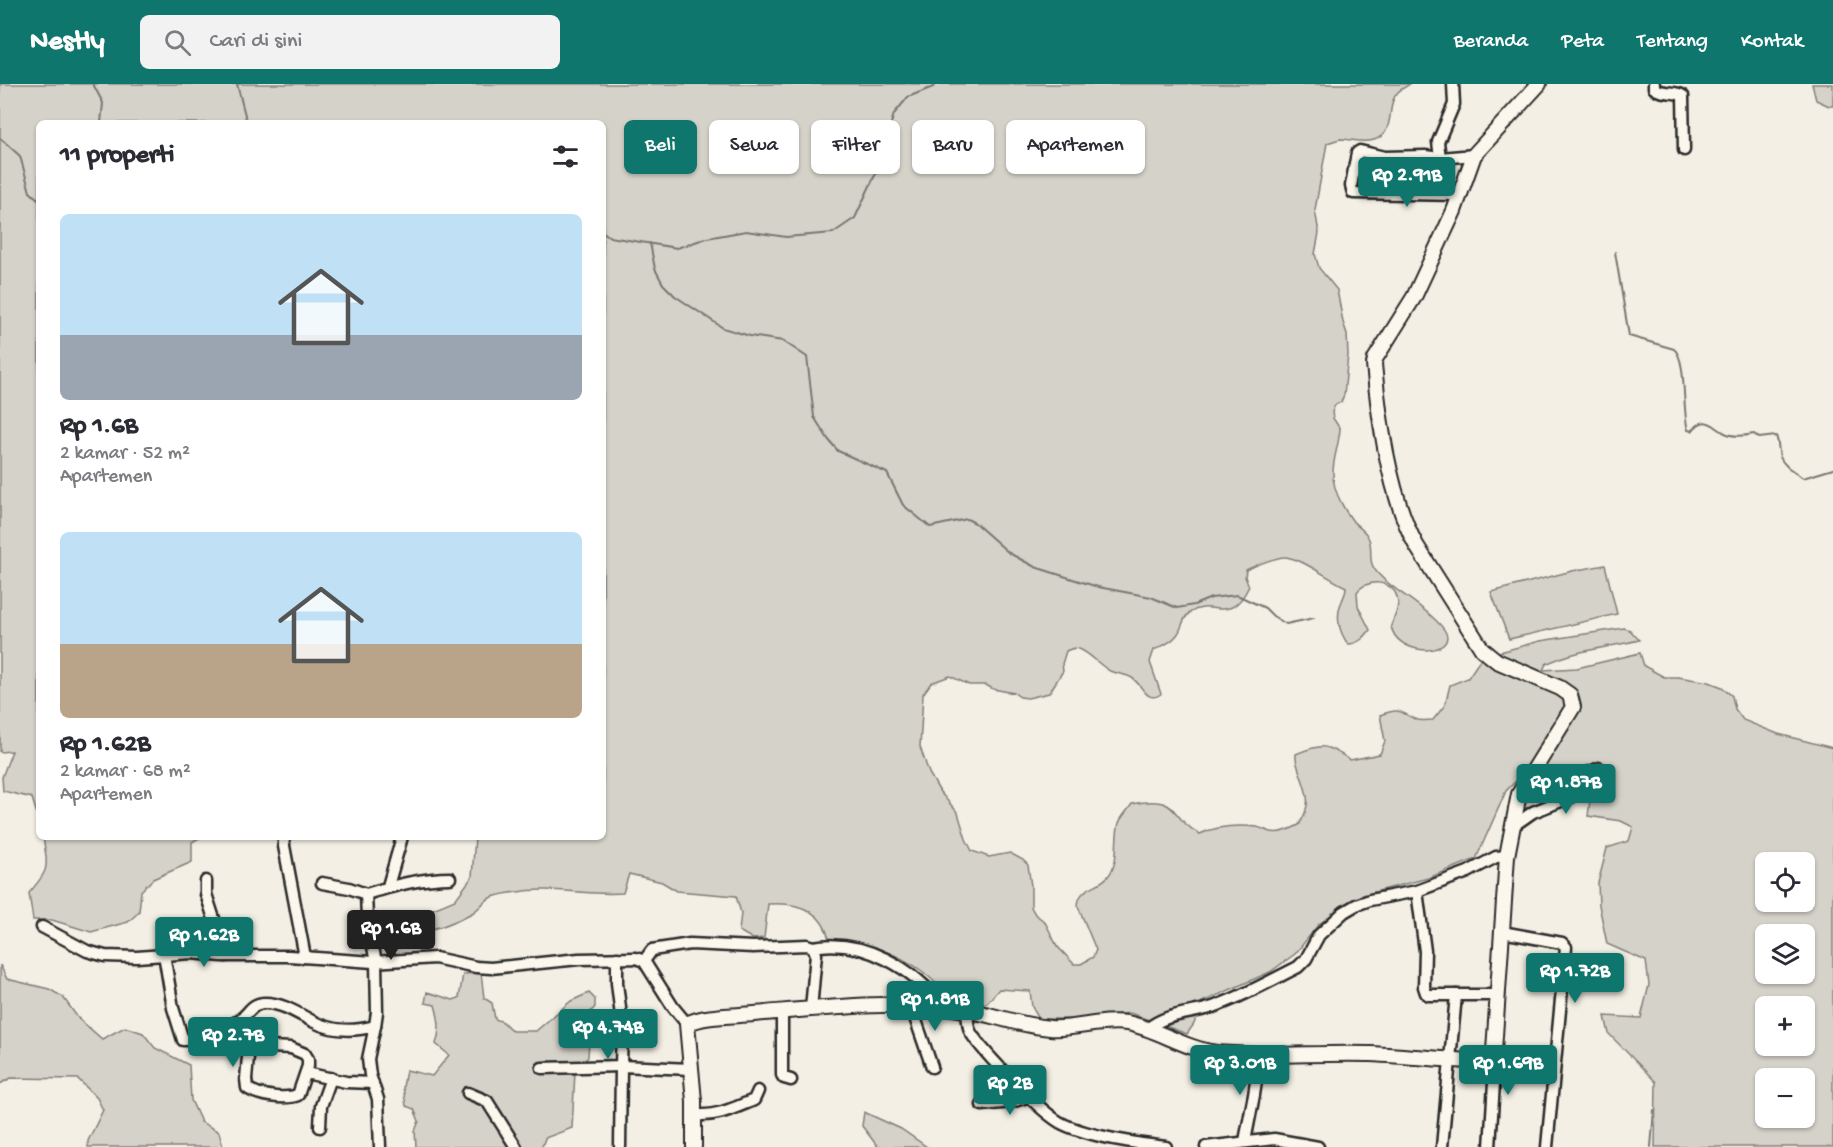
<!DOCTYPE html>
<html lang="id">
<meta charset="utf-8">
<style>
body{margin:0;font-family:"Gochi Hand",sans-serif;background:#f2f2f3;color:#2b2b33;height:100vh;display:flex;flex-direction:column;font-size:22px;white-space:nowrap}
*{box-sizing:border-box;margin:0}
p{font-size:20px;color:#7c7c81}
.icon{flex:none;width:33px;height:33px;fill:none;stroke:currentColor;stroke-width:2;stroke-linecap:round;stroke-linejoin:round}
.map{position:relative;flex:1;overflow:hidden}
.side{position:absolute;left:36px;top:36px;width:570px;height:720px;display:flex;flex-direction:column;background:#fff;border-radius:9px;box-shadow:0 2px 4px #0004}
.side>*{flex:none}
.top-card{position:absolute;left:624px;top:36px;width:570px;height:54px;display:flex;gap:12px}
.fabs{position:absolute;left:1755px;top:768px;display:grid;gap:12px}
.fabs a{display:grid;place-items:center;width:60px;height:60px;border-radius:9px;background:#fff;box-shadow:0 2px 4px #0004;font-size:30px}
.price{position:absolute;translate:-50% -51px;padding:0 14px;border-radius:6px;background:#0f766e;color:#fff;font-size:20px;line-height:39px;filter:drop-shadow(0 2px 3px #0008)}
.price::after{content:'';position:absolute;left:50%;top:36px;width:18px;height:14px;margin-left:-9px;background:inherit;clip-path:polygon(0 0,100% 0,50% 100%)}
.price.active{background:#222;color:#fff}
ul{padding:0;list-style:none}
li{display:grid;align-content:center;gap:12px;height:318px;padding:0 24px}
li span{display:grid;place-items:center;height:186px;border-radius:9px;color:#555}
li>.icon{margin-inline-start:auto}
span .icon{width:108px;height:108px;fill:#fffc;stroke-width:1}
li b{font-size:26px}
h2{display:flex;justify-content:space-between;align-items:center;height:72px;padding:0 24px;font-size:26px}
.pill{padding:0 21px;border-radius:9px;background:#fff;box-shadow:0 2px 4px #0004;font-size:21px;line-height:54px}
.pill.active{background:#0f766e;color:#fff}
header{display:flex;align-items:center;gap:36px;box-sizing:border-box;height:84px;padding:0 30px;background:#0f766e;color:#fff}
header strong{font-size:28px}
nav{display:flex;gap:33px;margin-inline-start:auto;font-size:21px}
.search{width:420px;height:54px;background:#f2f2f3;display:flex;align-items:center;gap:15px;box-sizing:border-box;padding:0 21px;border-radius:9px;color:#7c7c81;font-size:22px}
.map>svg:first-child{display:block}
</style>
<header>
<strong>Nestly</strong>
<div class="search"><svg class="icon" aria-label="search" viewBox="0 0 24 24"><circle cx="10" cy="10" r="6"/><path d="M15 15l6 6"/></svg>Cari di sini</div>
<nav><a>Beranda</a><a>Peta</a><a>Tentang</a><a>Kontak</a></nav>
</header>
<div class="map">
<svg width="1833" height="1063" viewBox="0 0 1833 1063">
<rect width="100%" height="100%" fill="#f3efe4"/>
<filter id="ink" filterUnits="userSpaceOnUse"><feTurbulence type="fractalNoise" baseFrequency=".0167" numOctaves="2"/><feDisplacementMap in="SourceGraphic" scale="12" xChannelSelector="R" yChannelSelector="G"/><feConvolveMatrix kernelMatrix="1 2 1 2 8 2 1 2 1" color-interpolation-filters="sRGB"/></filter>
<g filter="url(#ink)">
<g fill="#d5d2c9" stroke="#807e7a" stroke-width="1.5" fill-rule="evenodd">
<path d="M0,0H1410C1407,2 1401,5 1398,8C1385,21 1397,49 1374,56C1362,60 1352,55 1340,55C1336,56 1331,58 1327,59L1315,126L1319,149L1315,170L1319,184L1337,206L1343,238L1347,250L1348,271L1344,311L1341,318L1335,321L1332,328L1333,334L1340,345C1339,362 1330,382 1334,399C1336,411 1345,427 1352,436C1356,442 1365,446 1368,453C1373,462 1369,471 1372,480C1375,490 1389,500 1397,506C1407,513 1447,540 1447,553C1446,573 1396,570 1391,542C1394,533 1400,524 1397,513C1392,495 1366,495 1357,508L1358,522L1370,546C1364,554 1358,560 1348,560C1339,548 1335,532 1342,517C1344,511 1346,510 1346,503C1328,495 1305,476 1286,473C1278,472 1254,482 1246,486L1245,493L1249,502C1230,543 1212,514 1191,528C1182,533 1183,544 1177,551C1171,559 1162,562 1154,566L1150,578L1161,610C1146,620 1143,601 1132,594C1126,590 1117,590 1110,587C1099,581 1090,569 1079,565C1074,563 1070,565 1066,567L1062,580L1063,587L1049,609L1028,614L1020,613L1014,609L993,605L986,601H969L950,592L931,599L923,610L920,663L929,689L940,708L958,729L966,755L972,767L989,773L1010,769L1023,776L1028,781L1031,802V823L1035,830L1045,838L1057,862L1074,880H1081L1093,873L1096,866L1078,822C1079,801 1099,805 1109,791C1120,776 1114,755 1119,739C1121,733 1128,726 1132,720C1182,710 1167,733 1200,750C1217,742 1238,741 1257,743C1262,744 1266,747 1271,748C1281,750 1290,745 1299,741C1312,720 1308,711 1300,689C1298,682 1295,678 1296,670C1322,659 1327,660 1350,676L1380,670L1385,657L1380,631C1404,622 1399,630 1418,636C1422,637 1428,636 1433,636L1445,621L1450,601L1468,594L1482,573L1540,557L1624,544L1630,546L1639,556C1607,564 1575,566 1546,580L1543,586L1577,584L1640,569L1644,582L1664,593H1678L1709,598L1722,603L1732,612L1735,625L1743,636L1778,650L1833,664V1063H1655L1656,998L1609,950L1605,932L1641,934L1649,901L1646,877L1607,860L1599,821L1598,799L1607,764L1629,757L1633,743L1621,737L1588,732L1591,708L1604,695L1603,678L1570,686H1555L1518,695L1506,707L1476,775L1428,794L1363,811L1319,840L1295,870L1270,888L1202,918L1194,940L1187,950L1130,929L1075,935H1039L1032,923L1030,907L999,905L987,919C979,918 967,919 959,916C944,909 935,897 922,887C895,867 861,858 829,855C822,825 797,818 768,820L764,854L753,855L739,847L741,829L736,812L677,807L662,798L629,790L623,809C588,812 552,802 517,808C509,809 497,811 490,814C483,818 479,825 472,829C453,840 434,846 412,849L401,841L414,833L455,816L472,793L475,753H603V39H39V737L32,714L3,707L2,693L12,667L0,668ZM1766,778H1804V818H1766ZM1766,850H1804V890H1766ZM1766,922H1804V962H1766ZM1766,994H1804V1034H1766Z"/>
<polygon points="1812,0 1833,0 1833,22 1829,22 1816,16"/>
<polygon points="1605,481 1617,530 1509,555 1491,508 1572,487"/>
<path d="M43,753H201L192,758V778L153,795L141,807L139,828L128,838L91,848L52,836H33L29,809C50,785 48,784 43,753Z"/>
<polygon points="0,881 7,895 49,905 63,913 78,934 102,955 125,943 143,949 155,964 189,981 191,1016 201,1038 219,1048 223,1063 88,1063 88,1057 103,1026 97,1014 78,995 11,994 0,1000"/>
<path d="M481,889L484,914L492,919L495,935L503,938L512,947H536L571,917L589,909L595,915V923L585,934L589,955L588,973L575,988L572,1044L545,1054L542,1063H416L415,1047L419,1037L414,1025L406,1022L403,1003L406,986L432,992L449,971L436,960C441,946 439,935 435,921L425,919L427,908L453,916L459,914L463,890Z"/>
<polygon points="864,1028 901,1045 927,1063 878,1063 862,1042"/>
</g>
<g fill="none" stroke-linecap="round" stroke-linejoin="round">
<g stroke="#787772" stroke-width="2">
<polyline points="93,0 103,19 101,39"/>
<polyline points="237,0 247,39"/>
<polyline points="0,54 20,72 30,108 39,116"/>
<polyline points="603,148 610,153 677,164 707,154 746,147 786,153 833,149 855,134 875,91 894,30 908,13 933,3 936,0"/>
<polyline points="650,159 655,185 663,200 675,212 723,244 750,252 783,257 807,273 814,333 828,355 838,367 887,389 903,421 930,443 967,435 975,439 1009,469 1035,483 1098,503 1151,513 1177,524 1194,521 1211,514 1237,511 1265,524 1273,532 1286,540 1314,534"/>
<path d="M1615,168L1629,252L1674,265C1687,275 1682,327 1688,346L1692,347C1706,330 1712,342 1725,349C1733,353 1745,352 1754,350L1759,354L1776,352C1779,359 1778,366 1780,373C1784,383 1795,388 1803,394L1833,385"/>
<polyline points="1651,1063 1654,1026"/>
</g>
<defs>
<g id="minor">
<path d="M1654,0V4C1662,11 1675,6 1683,12L1684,66"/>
<polyline points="1440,74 1438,58 1454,20 1453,0"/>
<polyline points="1460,111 1353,109 1351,102 1357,69 1360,67 1385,73 1425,72 1440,74 1474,71"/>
<polyline points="1513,742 1533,728 1571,713 1586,690 1599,684"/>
<polyline points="284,753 284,762 305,873"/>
<polyline points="206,797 206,810 226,872"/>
<path d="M322,799L349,804L366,810C394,802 421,794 450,794"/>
<polyline points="388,802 402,753"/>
<polyline points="1417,807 1425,867 1424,903 1426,909 1429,911 1499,911"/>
<polyline points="366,810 367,834 376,878 377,928 375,942"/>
<polyline points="42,843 87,867 105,872 137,873 191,869 222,872 289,872 373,878 435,874 476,883 491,884 579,875 636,874 644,877 673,923 687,940"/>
<polyline points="1502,848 1562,859 1566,863 1547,1063"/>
<path d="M813,863C863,854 914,884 943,923"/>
<path d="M164,870L173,924L183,956C196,957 228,944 239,936C249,930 251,919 265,919C282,919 297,929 312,937C333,948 353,948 375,942L368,975L370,991L378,1015L380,1063"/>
<polyline points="644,877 652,866 690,860 753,863 807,861 813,863 816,870 811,925"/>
<polyline points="911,922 932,983"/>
<path d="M967,926C968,934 967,942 971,949C983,968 1043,1031 1063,1040C1088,1052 1138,1060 1166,1063"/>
<polyline points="782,927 782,991 784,994 791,996"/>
<path d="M241,936L249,962L246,995L247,1004C258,1012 285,1016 298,1011L308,982V975L305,970L291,964L249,962"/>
<path d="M1147,945C1169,928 1188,931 1213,923C1240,914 1272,896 1298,883L1306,875L1319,851L1344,828L1356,821L1370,816L1417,807L1468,788L1496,773L1507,772"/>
<polyline points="542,984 621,982 622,941 617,899 617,874"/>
<polyline points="306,989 346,998 373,999"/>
<polyline points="468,1009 487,1017 516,1063"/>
<polyline points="982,1021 1012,1018 1030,1012"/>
<path d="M694,1031C717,1033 734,1024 754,1016L758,1007"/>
<polyline points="320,1043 321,1022 331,994"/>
<polyline points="1245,1057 1254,1011 1260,970"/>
<polyline points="620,1063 621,982 691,985"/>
<polyline points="1206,1063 1274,1055 1318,1063"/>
<polyline points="1442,1063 1456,911"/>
<polyline points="1490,1063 1495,983 1490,975"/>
</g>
<path id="major" d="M694,1063V1017L687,940C703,931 734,932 754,930C823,924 897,915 966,926C995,931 1021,942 1050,944C1076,946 1101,935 1127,939C1158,945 1185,965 1217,969C1268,974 1320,968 1371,970C1409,972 1447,976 1484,978L1490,975L1494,967L1507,772L1519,710L1573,623L1570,611L1560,604L1497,577L1482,565L1416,461C1389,411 1379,337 1374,280L1375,275L1414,213L1454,127L1474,71L1539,0"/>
</defs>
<use href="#minor" stroke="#2b2b2b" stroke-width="15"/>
<use href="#major" stroke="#2b2b2b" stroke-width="18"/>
<use href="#minor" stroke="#fbf7ec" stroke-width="10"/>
<use href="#major" stroke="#fbf7ec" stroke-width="14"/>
</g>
</g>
</svg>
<div class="fabs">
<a><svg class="icon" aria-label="locate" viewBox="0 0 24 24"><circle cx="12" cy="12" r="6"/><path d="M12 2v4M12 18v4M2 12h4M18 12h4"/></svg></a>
<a><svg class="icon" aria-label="layers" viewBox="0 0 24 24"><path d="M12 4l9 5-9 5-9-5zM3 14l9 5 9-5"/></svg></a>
<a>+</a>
<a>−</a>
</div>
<b class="price" style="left:1407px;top:124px">Rp 2.91B</b>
<b class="price" style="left:1566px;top:731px">Rp 1.87B</b>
<b class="price active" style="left:391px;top:877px">Rp 1.6B</b>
<b class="price" style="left:204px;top:884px">Rp 1.62B</b>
<b class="price" style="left:1575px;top:920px">Rp 1.72B</b>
<b class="price" style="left:935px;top:948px">Rp 1.81B</b>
<b class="price" style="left:608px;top:976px">Rp 4.74B</b>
<b class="price" style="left:233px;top:984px">Rp 2.7B</b>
<b class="price" style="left:1240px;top:1012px">Rp 3.01B</b>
<b class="price" style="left:1508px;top:1012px">Rp 1.69B</b>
<b class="price" style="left:1010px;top:1032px">Rp 2B</b>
<div class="top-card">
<a class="pill active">Beli</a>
<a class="pill">Sewa</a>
<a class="pill">Filter</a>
<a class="pill">Baru</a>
<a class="pill">Apartemen</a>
</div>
<section class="side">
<h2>11 properti<svg class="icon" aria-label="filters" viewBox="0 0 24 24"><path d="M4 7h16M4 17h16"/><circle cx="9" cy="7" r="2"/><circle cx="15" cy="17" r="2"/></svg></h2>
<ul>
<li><span style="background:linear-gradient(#bfe0f5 65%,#9aa5b1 0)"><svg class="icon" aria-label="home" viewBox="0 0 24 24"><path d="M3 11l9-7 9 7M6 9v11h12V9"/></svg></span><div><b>Rp 1.6B</b><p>2 kamar · 52 m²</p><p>Apartemen</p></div></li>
<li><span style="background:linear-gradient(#bfe0f5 60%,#b9a48a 0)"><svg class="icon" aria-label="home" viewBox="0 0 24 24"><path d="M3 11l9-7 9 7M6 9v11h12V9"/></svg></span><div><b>Rp 1.62B</b><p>2 kamar · 68 m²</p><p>Apartemen</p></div></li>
</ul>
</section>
</div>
